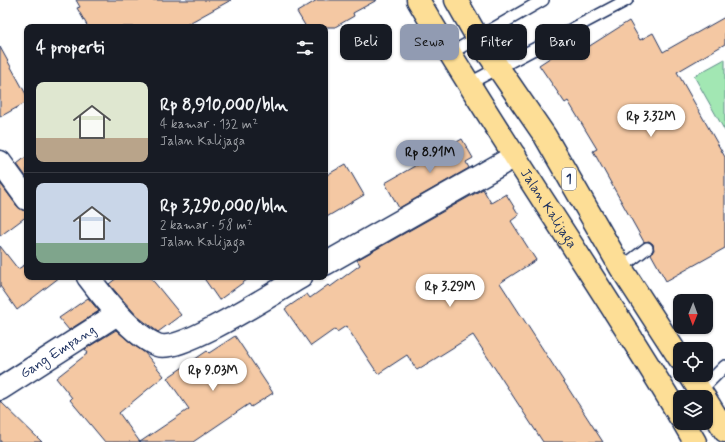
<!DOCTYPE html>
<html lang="id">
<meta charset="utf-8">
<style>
body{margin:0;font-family:Mynerve,sans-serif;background:#20242c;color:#f1f3f6;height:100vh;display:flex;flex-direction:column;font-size:15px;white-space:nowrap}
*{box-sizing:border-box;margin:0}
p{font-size:13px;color:#9ea1a6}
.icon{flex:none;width:22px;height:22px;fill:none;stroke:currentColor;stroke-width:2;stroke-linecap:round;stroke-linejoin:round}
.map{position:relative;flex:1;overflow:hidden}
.drawer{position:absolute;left:24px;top:24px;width:304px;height:256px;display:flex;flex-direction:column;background:#171b24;border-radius:8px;box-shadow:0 1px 3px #0004}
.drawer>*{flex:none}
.top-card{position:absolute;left:340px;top:24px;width:325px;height:36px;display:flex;gap:8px}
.needle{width:26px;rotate:181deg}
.tools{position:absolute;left:673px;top:294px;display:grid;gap:8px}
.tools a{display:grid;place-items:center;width:40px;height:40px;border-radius:8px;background:#171b24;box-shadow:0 1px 3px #0004;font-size:20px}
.price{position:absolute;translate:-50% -34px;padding:0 9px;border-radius:14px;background:#fff;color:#222;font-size:13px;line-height:26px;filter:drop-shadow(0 1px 2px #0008)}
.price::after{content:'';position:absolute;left:50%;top:24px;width:12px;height:9px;margin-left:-6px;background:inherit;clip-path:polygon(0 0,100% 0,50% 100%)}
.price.on{background:#919bb2;color:#111}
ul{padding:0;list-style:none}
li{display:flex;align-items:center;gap:12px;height:100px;padding:0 12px}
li+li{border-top:1px solid #363941}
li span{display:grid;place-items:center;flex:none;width:112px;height:80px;border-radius:8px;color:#555}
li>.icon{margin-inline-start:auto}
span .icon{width:48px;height:48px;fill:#fffc;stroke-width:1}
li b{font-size:17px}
h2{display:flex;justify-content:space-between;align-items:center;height:48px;padding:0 12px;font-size:17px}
.pill{padding:0 14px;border-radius:8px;background:#171b24;box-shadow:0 1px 3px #0004;font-size:14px;line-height:36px}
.pill.on{background:#919bb2;color:#111}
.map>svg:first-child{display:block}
</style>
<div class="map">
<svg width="725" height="442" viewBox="0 0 725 442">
<rect width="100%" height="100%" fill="#fff"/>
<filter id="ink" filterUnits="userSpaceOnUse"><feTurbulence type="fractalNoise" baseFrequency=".025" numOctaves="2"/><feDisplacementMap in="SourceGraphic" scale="8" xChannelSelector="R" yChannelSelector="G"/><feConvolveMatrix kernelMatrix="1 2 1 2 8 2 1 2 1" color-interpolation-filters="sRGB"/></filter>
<g filter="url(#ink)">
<polygon fill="#a2e7b3" stroke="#5e8b88" points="725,59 725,131 694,76"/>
<g fill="#f4c8a3" stroke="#1b2f5e">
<polygon points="76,0 231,0 182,27 88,27 77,8 80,7"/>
<polygon points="317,0 377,0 353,13 354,16 335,27 306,27 297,12"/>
<polygon points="725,17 725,44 677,72 725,157 725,248 666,281 651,254 654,250 653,244 649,241 644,242 593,151 597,149 568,101 565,103 539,65 565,48 567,50 582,39 588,47 629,21 640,40 653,33 663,52"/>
<polygon points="0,47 27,96 27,102 0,117"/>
<polygon points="462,139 473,158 466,162 469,168 399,208 385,183"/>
<polygon points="27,156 27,178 17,164"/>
<polygon points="346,164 364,195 325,218 325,176"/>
<polygon points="0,183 17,206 22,210 27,211 27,216 0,236"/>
<polygon points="483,189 491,203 506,194 519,215 511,221 536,260 500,283 603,442 543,442 473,335 417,370 407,355 378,374 346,326 337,332 335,329 311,346 285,309 307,294 310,298 328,285 330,287 360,265 357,260"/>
<polygon points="0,246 18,269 26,264 27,277 60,277 17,310 0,286"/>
<polygon points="118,277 150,277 181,315 158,332 154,329 137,316 109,284"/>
<polygon points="203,277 251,277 219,300"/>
<polygon points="88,298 99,311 69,330 59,318"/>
<polygon points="116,330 131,343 145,353 164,376 119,413 140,442 105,442 70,400 72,398 56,378 88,353 85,349"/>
<polygon points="235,336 273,393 251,407 249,404 193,442 140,442 189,409 167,378 207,351 209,353"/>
<polygon points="0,401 42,442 0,442"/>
</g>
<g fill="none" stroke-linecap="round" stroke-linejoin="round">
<defs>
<g id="lane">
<polyline points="449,54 543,0"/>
<polyline points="468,84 627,0"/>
<polyline points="621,268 647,248"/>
<polyline points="700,391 725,366"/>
</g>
<g id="street">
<polyline points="0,162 27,199"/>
<polyline points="325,264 515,156"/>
<path d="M88,277C104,298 132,335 157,345C180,354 277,291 301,277"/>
<path id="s1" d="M0,389L117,314"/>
</g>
<g id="highway">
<path id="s2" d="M418,0C501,142 596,276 680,417"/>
<polyline points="456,0 477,37 545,136 621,268 680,359"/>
<polyline points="690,375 704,397"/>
<polyline points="706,400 725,431"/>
<polyline points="684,423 695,442"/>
</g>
</defs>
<use href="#lane" stroke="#1b2f5e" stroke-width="14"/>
<use href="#street" stroke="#1b2f5e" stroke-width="25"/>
<use href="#highway" stroke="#1b2f5e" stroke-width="25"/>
<use href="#lane" stroke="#fff" stroke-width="11"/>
<use href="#street" stroke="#fff" stroke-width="22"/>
<use href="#highway" stroke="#fdde96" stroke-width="22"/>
</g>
</g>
<g text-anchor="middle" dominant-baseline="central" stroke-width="4" stroke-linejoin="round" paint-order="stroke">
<rect fill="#fff" stroke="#5f6d8e" stroke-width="1" x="562" y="168" width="14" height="22" rx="3"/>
<g font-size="13" font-weight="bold" fill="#1b2f5e">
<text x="569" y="179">1</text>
</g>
<g font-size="14" fill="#1b2f5e" stroke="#fff">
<text stroke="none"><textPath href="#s2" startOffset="246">Jalan Kalijaga</textPath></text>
<text stroke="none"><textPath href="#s1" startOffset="69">Gang Empang</textPath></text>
</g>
</g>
</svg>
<div class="tools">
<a><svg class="needle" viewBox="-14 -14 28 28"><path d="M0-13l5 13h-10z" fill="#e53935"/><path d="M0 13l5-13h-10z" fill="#9ea1a6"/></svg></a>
<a><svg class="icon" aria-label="locate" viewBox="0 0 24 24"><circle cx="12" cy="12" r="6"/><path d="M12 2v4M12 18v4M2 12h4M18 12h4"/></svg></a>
<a><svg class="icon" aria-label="layers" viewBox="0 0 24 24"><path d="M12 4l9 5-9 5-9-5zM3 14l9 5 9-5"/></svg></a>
</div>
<b class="price" style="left:651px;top:138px">Rp 3.32M</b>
<b class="price on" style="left:430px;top:174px">Rp 8.91M</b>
<b class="price" style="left:450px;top:308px">Rp 3.29M</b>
<b class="price" style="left:213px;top:392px">Rp 9.03M</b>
<div class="top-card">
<a class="pill">Beli</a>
<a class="pill on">Sewa</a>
<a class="pill">Filter</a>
<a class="pill">Baru</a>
</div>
<section class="drawer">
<h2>4 properti<svg class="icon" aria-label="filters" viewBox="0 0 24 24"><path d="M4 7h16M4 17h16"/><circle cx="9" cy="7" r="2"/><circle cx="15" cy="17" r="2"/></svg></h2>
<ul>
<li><span style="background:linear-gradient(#dfe7d0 70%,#b9a48a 0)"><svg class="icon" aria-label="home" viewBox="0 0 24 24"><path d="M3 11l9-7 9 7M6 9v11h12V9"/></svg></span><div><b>Rp 8,910,000/bln</b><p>4 kamar · 132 m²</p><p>Jalan Kalijaga</p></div></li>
<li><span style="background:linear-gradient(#c9d6e8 75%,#7fa58c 0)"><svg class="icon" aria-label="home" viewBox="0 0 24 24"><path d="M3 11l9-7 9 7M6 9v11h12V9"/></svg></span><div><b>Rp 3,290,000/bln</b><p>2 kamar · 58 m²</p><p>Jalan Kalijaga</p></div></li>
</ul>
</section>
</div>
